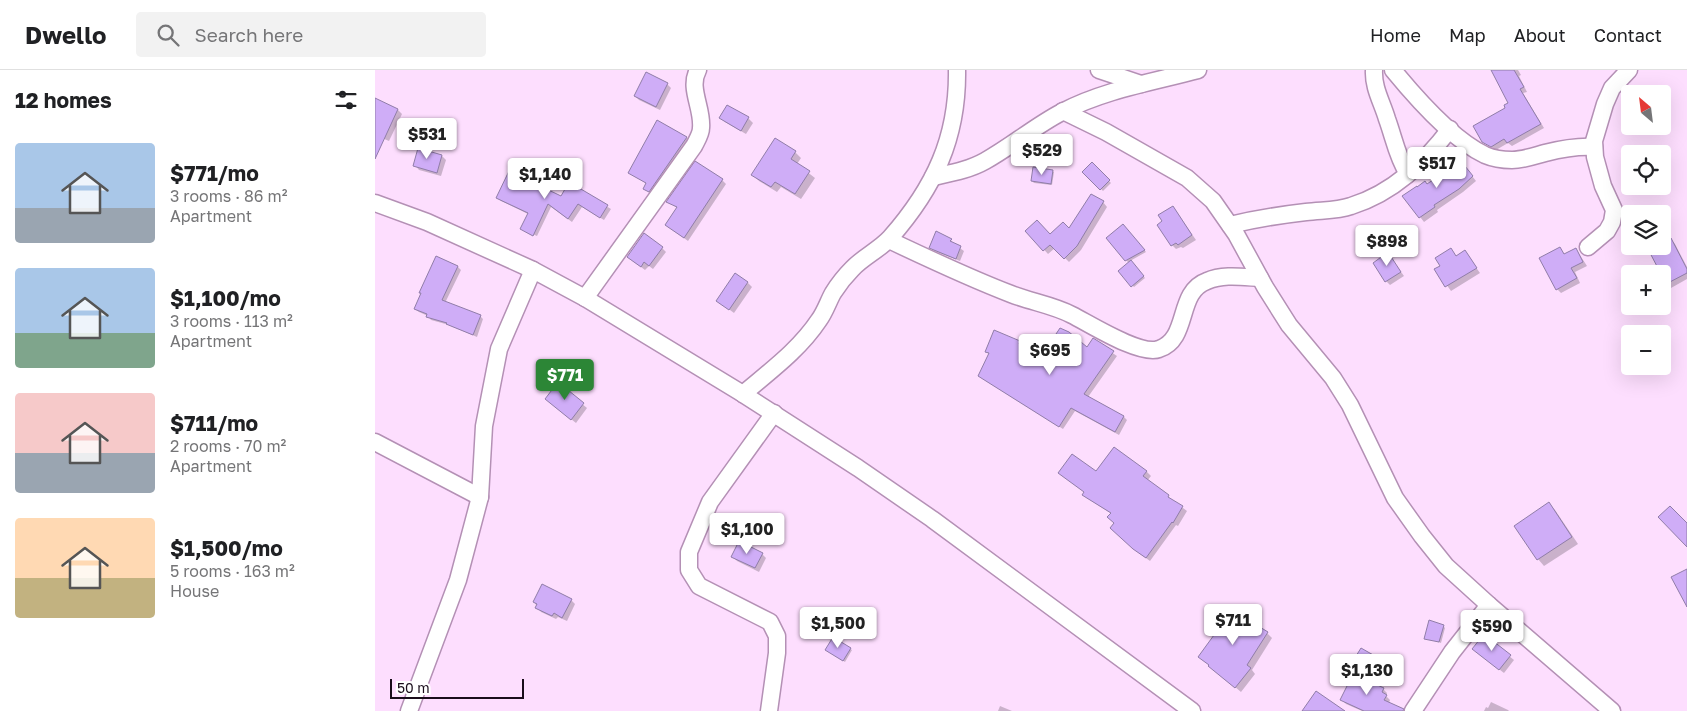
<!DOCTYPE html>
<meta charset="utf-8">
<style>
body{margin:0;font-family:"Golos Text",sans-serif;background:#f2f2f2;color:#202124;height:100vh;display:flex;flex-direction:column;font-size:19px;white-space:nowrap}
*{box-sizing:border-box;margin:0}
p{font-size:16px;color:#757577}
.icon{flex:none;width:28px;height:28px;fill:none;stroke:currentColor;stroke-width:2;stroke-linecap:round;stroke-linejoin:round}
.map{position:relative;flex:1;overflow:hidden}
.side{display:flex;flex-direction:column;background:#fff;width:375px}
.side>*{flex:none}
.needle{width:32px;rotate:332deg}
.controls{position:absolute;left:1246px;top:15px;display:grid;gap:10px}
.controls a{display:grid;place-items:center;width:50px;height:50px;border-radius:5px;background:#fff;box-shadow:0 5px 20px #0002;font-size:25px}
.scale{position:absolute;left:15px;bottom:12px;width:134px;box-sizing:border-box;padding-left:5px;border:2px solid #190c1a;border-top:0;font-size:14px;line-height:18px;white-space:nowrap;color:#190c1a;-webkit-text-stroke:4px #fff;paint-order:stroke}
.price{position:absolute;translate:-50% -42px;padding:0 11px;border-radius:5px;background:#fff;color:#222;font-size:16px;line-height:32px;filter:drop-shadow(0 1px 2px #0008)}
.price::after{content:'';position:absolute;left:50%;top:30px;width:15px;height:11px;margin-left:-8px;background:inherit;clip-path:polygon(0 0,100% 0,50% 100%)}
.price.on{background:#2c8636;color:#fff}
ul{padding:0;list-style:none}
li{display:flex;align-items:center;gap:15px;height:125px;padding:0 15px}
li span{display:grid;place-items:center;flex:none;width:140px;height:100px;border-radius:5px;color:#555}
li>.icon{margin-inline-start:auto}
span .icon{width:60px;height:60px;fill:#fffc;stroke-width:1}
li b{font-size:21px}
h2{display:flex;justify-content:space-between;align-items:center;height:60px;padding:0 15px;font-size:21px}
header{display:flex;align-items:center;gap:30px;box-sizing:border-box;height:70px;padding:0 25px;background:#fff;border-bottom:1px solid #e0e0e0}
header strong{font-size:24px}
nav{display:flex;gap:28px;margin-inline-start:auto;font-size:18px}
.search{width:350px;height:45px;background:#f2f2f2;display:flex;align-items:center;gap:12px;box-sizing:border-box;padding:0 18px;border-radius:5px;color:#757577;font-size:19px}
main{display:flex;flex:1;min-height:0}
.map>svg:first-child{display:block}
</style>
<header>
<strong>Dwello</strong>
<div class="search"><svg class="icon" aria-label="search" viewBox="0 0 24 24"><circle cx="10" cy="10" r="6"/><path d="M15 15l6 6"/></svg>Search here</div>
<nav><a>Home</a><a>Map</a><a>About</a><a>Contact</a></nav>
</header>
<main>
<section class="side">
<h2>12 homes<svg class="icon" aria-label="filters" viewBox="0 0 24 24"><path d="M4 7h16M4 17h16"/><circle cx="9" cy="7" r="2"/><circle cx="15" cy="17" r="2"/></svg></h2>
<ul>
<li><span style="background:linear-gradient(#a9c7e8 65%,#9aa5b1 0)"><svg class="icon" aria-label="home" viewBox="0 0 24 24"><path d="M3 11l9-7 9 7M6 9v11h12V9"/></svg></span><div><b>$771/mo</b><p>3 rooms · 86 m²</p><p>Apartment</p></div></li>
<li><span style="background:linear-gradient(#a9c7e8 65%,#7fa58c 0)"><svg class="icon" aria-label="home" viewBox="0 0 24 24"><path d="M3 11l9-7 9 7M6 9v11h12V9"/></svg></span><div><b>$1,100/mo</b><p>3 rooms · 113 m²</p><p>Apartment</p></div></li>
<li><span style="background:linear-gradient(#f6c9c9 60%,#9aa5b1 0)"><svg class="icon" aria-label="home" viewBox="0 0 24 24"><path d="M3 11l9-7 9 7M6 9v11h12V9"/></svg></span><div><b>$711/mo</b><p>2 rooms · 70 m²</p><p>Apartment</p></div></li>
<li><span style="background:linear-gradient(#ffd9b3 60%,#c2b280 0)"><svg class="icon" aria-label="home" viewBox="0 0 24 24"><path d="M3 11l9-7 9 7M6 9v11h12V9"/></svg></span><div><b>$1,500/mo</b><p>5 rooms · 163 m²</p><p>House</p></div></li>
</ul>
</section>
<div class="map">
<svg width="1312" height="641" viewBox="0 0 1312 641">
<rect width="100%" height="100%" fill="#fddefe"/>
<g fill="#0003">
<polygon points="1117,0 1143,0 1146,5 1144,6 1152,22 1148,23 1169,58 1137,76 1133,73 1121,80 1108,71 1134,33"/>
<polygon points="292,14 296,18 285,40 264,30 260,26"/>
<polygon points="0,29 23,40 27,44 14,71 0,65"/>
<polygon points="352,37 373,48 378,53 371,64 350,52 346,48"/>
<polygon points="282,52 312,68 316,72 278,125 269,118 272,114 255,103"/>
<polygon points="420,82 426,88 422,94 440,108 426,129 406,117 402,122 384,111 378,105"/>
<polygon points="67,86 71,90 66,106 44,100 40,95"/>
<polygon points="717,94 736,113 728,121 709,102"/>
<polygon points="1090,97 1101,111 1088,122 1062,140 1063,142 1049,152 1029,126"/>
<polygon points="677,101 679,102 677,115 659,113 657,111"/>
<polygon points="347,110 351,114 313,171 291,155 302,138 293,131"/>
<polygon points="195,114 236,139 229,150 207,137 197,152 176,137 162,166 146,159 153,144 126,131 122,128 187,127"/>
<polygon points="728,132 732,137 706,180 694,192 680,178 673,184 652,161 675,166 695,160"/>
<polygon points="798,137 821,170 808,178 806,177 801,179 797,175 789,151"/>
<polygon points="748,155 771,182 755,191 770,208 759,217 745,201 754,193 751,190"/>
<polygon points="576,170 579,174 589,181 585,191 559,181 555,177"/>
<polygon points="1296,170 1300,174 1312,197 1312,209 1296,218 1292,213 1276,182"/>
<polygon points="287,178 291,182 278,199 274,196 270,200 258,191"/>
<polygon points="1185,178 1190,185 1201,179 1212,196 1200,202 1205,213 1186,223 1182,219"/>
<polygon points="1075,180 1082,187 1090,182 1105,203 1076,221 1061,200 1066,196"/>
<polygon points="1013,184 1029,206 1015,215 1011,211"/>
<polygon points="62,187 83,197 86,200 70,233 105,246 108,249 102,267 74,255 56,250 53,246 44,242 40,239"/>
<polygon points="373,213 377,217 359,243 343,231"/>
<polygon points="718,270 742,286 713,327 749,347 752,350 744,365 700,341 688,359 605,306 615,285 611,281 645,272 648,276 648,277 668,287 712,279"/>
<polygon points="183,314 212,338 201,353 171,329"/>
<polygon points="739,379 772,402 776,406 772,411 812,441 803,456 801,455 775,491 764,483 737,458 741,453 737,444 712,428 709,424 710,422 685,403 722,402"/>
<polygon points="1174,434 1180,440 1203,474 1169,496 1163,489"/>
<polygon points="387,484 391,488 384,502 362,491 358,487"/>
<polygon points="196,530 200,534 192,551 183,547 181,549 166,542 159,532"/>
<polygon points="1068,556 1070,558 1066,573 1051,568"/>
<polygon points="892,563 897,568 877,600 880,604 866,622 825,587"/>
<polygon points="1109,566 1139,590 1129,603 1103,583"/>
<polygon points="475,579 477,580 470,592 453,581"/>
<polygon points="999,587 1003,591 991,611 1008,619 1012,623 1011,626 1015,630 1014,633 1016,641 987,641 971,634 967,630 979,604 975,599"/>
<polygon points="1116,632 1133,640 1134,641 1109,641 1111,637 1113,638"/>
<polygon points="625,636 637,641 623,641"/>
</g>
<g fill="#cfadf7" stroke="#907da8">
<polygon points="1116,0 1139,0 1149,17 1145,19 1166,54 1132,73 1129,69 1116,77 1107,72 1098,56 1130,38 1129,35 1133,33"/>
<polygon points="271,2 293,13 281,37 259,26"/>
<polygon points="0,28 23,39 0,89"/>
<polygon points="352,35 374,47 366,61 344,48"/>
<polygon points="282,50 312,67 274,122 268,119 271,113 253,103"/>
<polygon points="400,68 421,81 416,89 435,101 420,124 400,112 396,117 376,105"/>
<polygon points="43,78 67,85 62,103 38,96"/>
<polygon points="320,91 348,109 309,168 290,155 302,137 291,132"/>
<polygon points="1086,91 1098,106 1084,119 1059,135 1060,137 1044,148 1027,126 1042,116 1042,117 1050,111 1052,114"/>
<polygon points="717,92 735,110 725,120 707,102"/>
<polygon points="658,97 678,100 676,114 656,111"/>
<polygon points="134,101 186,126 194,112 233,135 225,148 203,134 193,149 173,134 158,166 145,159 153,143 121,128"/>
<polygon points="716,124 729,131 702,176 689,189 675,175 668,181 650,161 662,150 675,164 688,152 694,158"/>
<polygon points="798,136 817,165 803,175 801,173 796,176 782,155 787,151 783,145"/>
<polygon points="748,154 770,180 750,191 731,168"/>
<polygon points="561,161 577,169 575,171 586,176 581,189 554,178"/>
<polygon points="269,163 288,177 274,196 269,192 266,197 252,187"/>
<polygon points="1296,168 1312,199 1312,203 1291,214 1288,204 1286,204 1274,181 1283,176 1288,176 1288,173"/>
<polygon points="1185,177 1189,184 1201,178 1208,192 1196,198 1202,208 1181,220 1164,188"/>
<polygon points="1076,178 1081,186 1090,180 1102,198 1070,217 1059,199 1065,196 1060,188"/>
<polygon points="1013,182 1026,202 1010,212 998,193"/>
<polygon points="61,186 83,196 67,230 106,245 98,265 71,254 72,253 51,247 52,244 39,239 46,223 44,223"/>
<polygon points="756,190 769,206 756,217 743,201"/>
<polygon points="360,203 373,212 354,240 341,231"/>
<polygon points="685,258 694,262 712,277 718,268 739,281 709,324 749,346 740,362 696,338 684,357 603,306 614,283 610,282 619,260 645,271 644,274 667,285"/>
<polygon points="183,312 209,333 196,350 170,329"/>
<polygon points="739,377 772,401 768,406 794,425 793,427 808,436 798,453 797,452 771,488 758,479 735,458 739,453 732,447 736,443 707,425 709,422 683,403 697,384 721,401"/>
<polygon points="1174,432 1197,467 1162,490 1139,456"/>
<polygon points="1295,436 1312,453 1312,477 1283,447"/>
<polygon points="364,471 388,483 380,498 356,487"/>
<polygon points="1312,499 1312,537 1296,507"/>
<polygon points="167,514 197,529 187,548 179,543 177,546 160,538 162,534 158,532"/>
<polygon points="852,537 893,562 872,595 876,598 860,618 833,596 834,595 823,587 839,565 835,562"/>
<polygon points="1054,550 1069,555 1064,572 1049,569"/>
<polygon points="1109,564 1136,585 1124,600 1097,579"/>
<polygon points="458,567 476,578 468,591 450,580"/>
<polygon points="986,578 1000,586 987,607 973,599"/>
<polygon points="978,604 1009,618 1007,622 1012,625 1009,630 1029,639 1028,641 989,641 965,630"/>
<polygon points="941,621 970,641 927,641"/>
</g>
<g fill="none" stroke-linecap="round" stroke-linejoin="round">
<defs>
<g id="street">
<polyline points="724,0 766,14"/>
<path d="M999,0C998,18 1007,32 1012,49C1019,68 1022,87 1033,104"/>
<path d="M1018,0C1041,28 1078,70 1110,85C1117,88 1129,90 1137,90C1148,90 1159,86 1170,83C1186,79 1203,76 1219,77"/>
<polyline points="688,41 731,62 812,108 838,131 861,164 890,217 914,255 958,308 975,335 1020,428 1047,466 1071,496 1114,535 1237,641"/>
<path d="M558,107C576,103 594,100 610,91C637,76 660,56 687,42C729,20 778,12 823,0"/>
<polyline points="0,133 52,152 158,200 210,228 368,324 483,398 557,449 817,641"/>
<path d="M855,155C880,149 905,145 931,142C946,140 962,141 976,136C1018,123 1049,93 1075,59"/>
<path d="M514,170C554,189 594,208 636,224C656,232 678,235 697,245C715,254 765,286 784,279C815,269 801,222 832,211C848,204 867,207 885,208"/>
<polyline points="1213,177 1232,161 1237,152 1239,140 1228,116 1220,87 1219,71 1230,34 1237,18 1254,0"/>
<path d="M210,228L319,76C322,70 326,64 326,58C328,38 313,18 323,0"/>
<path d="M368,324C395,301 424,280 444,250C450,242 453,232 458,223C463,215 470,206 477,199C488,187 504,180 515,168C559,118 583,68 582,0"/>
<polyline points="0,372 105,427"/>
<polyline points="34,641 83,510 105,427 109,356 124,279 158,200"/>
<polyline points="394,641 402,583 402,566 395,552 324,516 314,500 314,482 335,432 399,343"/>
<polyline points="1038,641 1077,582 1114,535"/>
</g>
</defs>
<use href="#street" stroke="#b490b5" stroke-width="19"/>
<use href="#street" stroke="#fff" stroke-width="16"/>
</g>
</svg>
<div class="controls">
<a><svg class="needle" viewBox="-14 -14 28 28"><path d="M0-13l5 13h-10z" fill="#e53935"/><path d="M0 13l5-13h-10z" fill="#757577"/></svg></a>
<a><svg class="icon" aria-label="locate" viewBox="0 0 24 24"><circle cx="12" cy="12" r="6"/><path d="M12 2v4M12 18v4M2 12h4M18 12h4"/></svg></a>
<a><svg class="icon" aria-label="layers" viewBox="0 0 24 24"><path d="M12 4l9 5-9 5-9-5zM3 14l9 5 9-5"/></svg></a>
<a>+</a>
<a>−</a>
</div>
<div class="scale">50 m</div>
<b class="price" style="left:52px;top:90px">$531</b>
<b class="price" style="left:667px;top:106px">$529</b>
<b class="price" style="left:1062px;top:119px">$517</b>
<b class="price" style="left:170px;top:130px">$1,140</b>
<b class="price" style="left:1012px;top:197px">$898</b>
<b class="price" style="left:675px;top:306px">$695</b>
<b class="price on" style="left:190px;top:331px">$771</b>
<b class="price" style="left:372px;top:485px">$1,100</b>
<b class="price" style="left:858px;top:576px">$711</b>
<b class="price" style="left:463px;top:579px">$1,500</b>
<b class="price" style="left:1117px;top:582px">$590</b>
<b class="price" style="left:992px;top:626px">$1,130</b>
</div>
</main>
